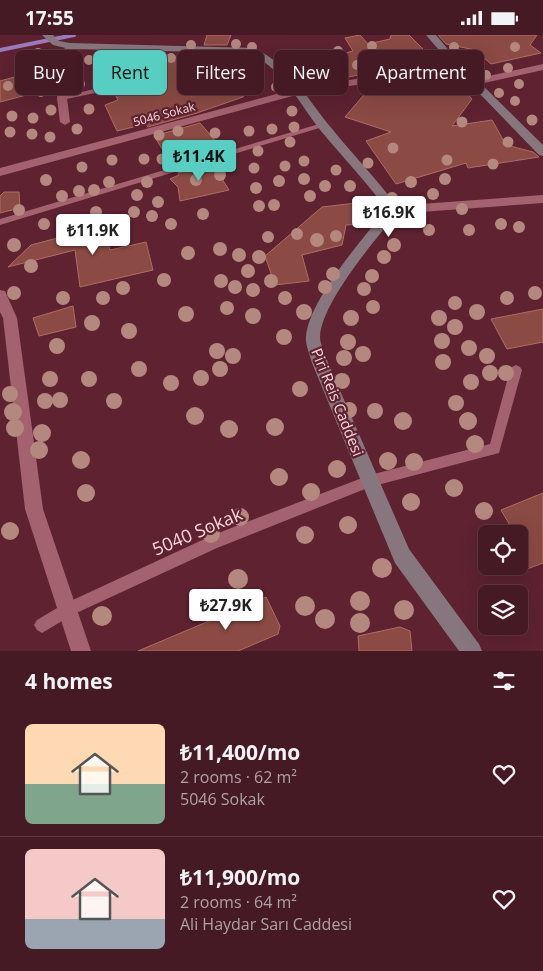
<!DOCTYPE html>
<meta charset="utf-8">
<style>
body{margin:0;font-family:"Open Sans",sans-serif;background:#4d232d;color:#f1f3f6;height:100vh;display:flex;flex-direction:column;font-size:19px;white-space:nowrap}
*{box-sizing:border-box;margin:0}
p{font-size:16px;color:#b0a1a7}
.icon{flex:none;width:28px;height:28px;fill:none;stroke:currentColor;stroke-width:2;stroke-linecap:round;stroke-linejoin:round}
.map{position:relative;height:616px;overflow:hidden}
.side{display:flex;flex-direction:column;background:#461a25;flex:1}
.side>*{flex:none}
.top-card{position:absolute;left:15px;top:15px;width:514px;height:45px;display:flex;gap:10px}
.buttons{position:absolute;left:478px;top:490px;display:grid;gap:10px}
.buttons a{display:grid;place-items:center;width:50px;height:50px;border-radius:8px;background:#461a25;box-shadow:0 5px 20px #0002,0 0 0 1px #5e3842;font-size:25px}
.price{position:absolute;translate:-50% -42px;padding:0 11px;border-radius:5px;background:#fff;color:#222;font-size:16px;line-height:32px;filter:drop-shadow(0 1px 2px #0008)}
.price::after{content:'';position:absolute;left:50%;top:30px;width:15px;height:11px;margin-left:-8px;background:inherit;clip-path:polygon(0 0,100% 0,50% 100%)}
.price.current{background:#56cec2;color:#111}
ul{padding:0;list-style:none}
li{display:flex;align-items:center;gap:15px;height:125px;padding:0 25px}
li+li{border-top:1px solid #5e3842}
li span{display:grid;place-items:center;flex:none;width:140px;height:100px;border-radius:8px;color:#555}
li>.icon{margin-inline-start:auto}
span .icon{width:60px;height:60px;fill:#fffc;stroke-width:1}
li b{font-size:21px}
h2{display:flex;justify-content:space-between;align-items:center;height:60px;padding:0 25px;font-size:21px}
.tag{padding:0 18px;border-radius:8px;background:#461a25;box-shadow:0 5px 20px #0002,0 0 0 1px #5e3842;font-size:18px;line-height:45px}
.tag.current{background:#56cec2;color:#111}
.status{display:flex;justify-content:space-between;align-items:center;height:35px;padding:0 25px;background:#461a25;direction:ltr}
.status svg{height:14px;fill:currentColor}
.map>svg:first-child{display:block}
</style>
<div class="status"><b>17:55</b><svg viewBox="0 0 49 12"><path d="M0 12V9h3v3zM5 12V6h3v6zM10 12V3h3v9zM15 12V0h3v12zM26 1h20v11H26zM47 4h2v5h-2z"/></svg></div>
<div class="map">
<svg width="543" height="616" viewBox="0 0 543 616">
<rect width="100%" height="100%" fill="#5e2231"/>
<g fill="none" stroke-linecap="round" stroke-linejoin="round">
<polyline stroke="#9c7bbd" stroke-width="4" points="0,15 74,0"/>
</g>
<g fill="#8b4a44" stroke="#b16c65">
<polygon points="207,0 231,0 227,10 204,10"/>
<polygon points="360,0 368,9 390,4 391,0 409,0 434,25 313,49 299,30 353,16 345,3"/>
<polygon points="438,0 537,0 530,10 541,18 491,29 475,15 446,9"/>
<polygon points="202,19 224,19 223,23 241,28 191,61 261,40 243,62 197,78 148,92 146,89 117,96 105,70 118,65 104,38 126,33 127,30 133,29 177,26 181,29 199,27"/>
<polygon points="44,34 45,36 53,34 57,52 0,67 0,46"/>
<polygon points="413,39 460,51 472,64 452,91 492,85 506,110 533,117 539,122 468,133 466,128 396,149 366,106 391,97 345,82 374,48"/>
<polygon points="200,88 218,109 204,115 208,120 173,131 154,101"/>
<polygon points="212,128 229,155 180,166 178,152 170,144 179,140 178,138"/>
<polygon points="4,157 19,157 20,173 0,178 0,161"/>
<polygon points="356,168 363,189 346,190 342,210 302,220 309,246 275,250 265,221 322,172"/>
<polygon points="103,191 110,215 146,207 153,235 80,252 75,215 8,232 31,210"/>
<polygon points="73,271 76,292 39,301 33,283"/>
<polygon points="543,274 543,307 507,314 491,284"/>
<polygon points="543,458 543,528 519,537 519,499 515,499 501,475"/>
<polygon points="266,562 280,591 278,599 238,616 138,616"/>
<polygon points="400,592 410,596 412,616 359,616 358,601"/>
</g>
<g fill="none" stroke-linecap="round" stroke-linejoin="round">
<g fill="#a4616f" fill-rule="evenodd">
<polygon points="106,51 109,51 109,55 62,65 58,63"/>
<polygon points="319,89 322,89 326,91 0,190 0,184"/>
<polygon points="516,330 520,332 522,335 499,418 370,452 217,513 72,580 42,598 37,595 34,590 37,585 62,570 213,500 370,440 490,409 510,335 512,332"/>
</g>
<g fill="#a4616f" fill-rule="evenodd">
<polygon points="70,8 75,11 67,63 70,87 65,90 60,87 57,63 65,11"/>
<polygon points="453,23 456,24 456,28 362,49 300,59 0,141 0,133 299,53 362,43"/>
<polygon points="543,29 543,35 475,50 470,47 475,44"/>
<polygon points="543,160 543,168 393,179 387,175 393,171"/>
<polygon points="0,255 5,256 17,283 43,474 91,616 71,616 25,474 3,283 0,277"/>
</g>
<g fill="#87767d" fill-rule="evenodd">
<path d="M42,0H53L59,6L70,8L254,13C292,31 307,65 333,95C354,121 378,145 397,172L399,175L397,178C376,204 321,268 320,302C320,310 326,320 328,328L409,514L479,609L482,616H459L395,528L312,328C310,320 305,309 306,302C308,266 364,202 386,175L381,167C362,142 341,120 321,96C298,67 284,35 249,18L70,14L53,10Z"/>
<polygon points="426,0 436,0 456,24 543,110 543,121 539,120 450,28"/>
</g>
</g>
<g fill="#b4887e">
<circle cx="236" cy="9" r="5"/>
<circle cx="191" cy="10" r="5"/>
<circle cx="372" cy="11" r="5"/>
<circle cx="252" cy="12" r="5"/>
<circle cx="454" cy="12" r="5"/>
<circle cx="515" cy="12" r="5"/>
<circle cx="338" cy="16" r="5"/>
<circle cx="38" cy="18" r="5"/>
<circle cx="143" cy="22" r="5"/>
<circle cx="308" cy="22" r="5"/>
<circle cx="324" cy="22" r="5"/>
<circle cx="171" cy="23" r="5"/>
<circle cx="472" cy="24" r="5"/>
<circle cx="89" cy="25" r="5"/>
<circle cx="380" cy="26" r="5"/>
<circle cx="203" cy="27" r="5"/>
<circle cx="284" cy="29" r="5"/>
<circle cx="357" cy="30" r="5"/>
<circle cx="342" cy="31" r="5"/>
<circle cx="74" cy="32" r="5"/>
<circle cx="21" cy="33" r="5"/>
<circle cx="42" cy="33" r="5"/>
<circle cx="122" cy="33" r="5"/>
<circle cx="508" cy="33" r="5"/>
<circle cx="326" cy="38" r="5"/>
<circle cx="486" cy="40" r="5"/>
<circle cx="100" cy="45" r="5"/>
<circle cx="297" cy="46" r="5"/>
<circle cx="80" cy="49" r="5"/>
<circle cx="519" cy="49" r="5"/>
<circle cx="8" cy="51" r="5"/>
<circle cx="276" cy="52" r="5"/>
<circle cx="41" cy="57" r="5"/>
<circle cx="499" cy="58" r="5"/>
<circle cx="515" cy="66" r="5"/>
<circle cx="89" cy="74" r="5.5"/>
<circle cx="51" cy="75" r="5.5"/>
<circle cx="292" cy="76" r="5.5"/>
<circle cx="12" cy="81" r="5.5"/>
<circle cx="33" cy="83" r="5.5"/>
<circle cx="532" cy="85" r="5.5"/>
<circle cx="462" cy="87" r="5.5"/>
<circle cx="294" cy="92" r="5.5"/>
<circle cx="77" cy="94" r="5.5"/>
<circle cx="272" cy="94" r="5.5"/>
<circle cx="178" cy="96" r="5.5"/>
<circle cx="249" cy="96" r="5.5"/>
<circle cx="10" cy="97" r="5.5"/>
<circle cx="215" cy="98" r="5.5"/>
<circle cx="32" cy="99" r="5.5"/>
<circle cx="159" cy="100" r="5.5"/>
<circle cx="50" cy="102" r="5.5"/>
<circle cx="290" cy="107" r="5.5"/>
<circle cx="508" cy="107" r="5.5"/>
<circle cx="393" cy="113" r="5.5"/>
<circle cx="258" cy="116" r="5.5"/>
<circle cx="144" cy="124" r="5.5"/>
<circle cx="162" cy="124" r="5.5"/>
<circle cx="112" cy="125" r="5.5"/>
<circle cx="447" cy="125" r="5.5"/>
<circle cx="230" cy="126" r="5.5"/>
<circle cx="304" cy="126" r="5.5"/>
<circle cx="368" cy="128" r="5.5"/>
<circle cx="493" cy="129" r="5.5"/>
<circle cx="285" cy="131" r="5.5"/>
<circle cx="82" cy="132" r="5.5"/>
<circle cx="254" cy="133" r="5.5"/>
<circle cx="336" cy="135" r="5.5"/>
<circle cx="220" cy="140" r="6"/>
<circle cx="304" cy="144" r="6"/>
<circle cx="445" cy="144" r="6"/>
<circle cx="46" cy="145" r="6"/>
<circle cx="196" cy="145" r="6"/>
<circle cx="279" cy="146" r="6"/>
<circle cx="109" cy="147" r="6"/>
<circle cx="147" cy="147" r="6"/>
<circle cx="411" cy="147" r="6"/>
<circle cx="325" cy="151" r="6"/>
<circle cx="350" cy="151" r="6"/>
<circle cx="256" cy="153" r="6"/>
<circle cx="94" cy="155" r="6"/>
<circle cx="79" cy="156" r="6"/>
<circle cx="433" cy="159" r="6"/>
<circle cx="137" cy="160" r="6"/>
<circle cx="62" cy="161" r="6"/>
<circle cx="310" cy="161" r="6"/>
<circle cx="392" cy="163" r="6"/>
<circle cx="158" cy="167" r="6"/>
<circle cx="358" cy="167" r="6"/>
<circle cx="274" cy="170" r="6"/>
<circle cx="259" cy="171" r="6"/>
<circle cx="462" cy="174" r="6"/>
<circle cx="19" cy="175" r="6"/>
<circle cx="96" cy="177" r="6"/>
<circle cx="134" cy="177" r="6"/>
<circle cx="203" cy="179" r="6"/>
<circle cx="152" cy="181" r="6"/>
<circle cx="44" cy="189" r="6"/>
<circle cx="171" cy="189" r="6"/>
<circle cx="501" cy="189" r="6"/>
<circle cx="519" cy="192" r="6"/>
<circle cx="429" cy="195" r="6"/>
<circle cx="469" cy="195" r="6"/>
<circle cx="297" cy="199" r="6"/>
<circle cx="336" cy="201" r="6"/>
<circle cx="268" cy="202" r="6"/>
<circle cx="317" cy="205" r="7"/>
<circle cx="14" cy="210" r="7"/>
<circle cx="394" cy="210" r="7"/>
<circle cx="220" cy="214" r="7"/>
<circle cx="188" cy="218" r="7"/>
<circle cx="239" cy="220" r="7"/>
<circle cx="259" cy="222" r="7"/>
<circle cx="384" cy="222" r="7"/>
<circle cx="31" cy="231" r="7"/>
<circle cx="248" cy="236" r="7"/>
<circle cx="333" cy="239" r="7"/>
<circle cx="372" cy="241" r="7"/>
<circle cx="164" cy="245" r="7"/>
<circle cx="221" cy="246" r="7"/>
<circle cx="271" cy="246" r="7"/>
<circle cx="235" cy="252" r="7"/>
<circle cx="325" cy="252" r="7"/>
<circle cx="123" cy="253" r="7"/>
<circle cx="364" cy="254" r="7"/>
<circle cx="253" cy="255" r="7"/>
<circle cx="14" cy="258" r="7"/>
<circle cx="535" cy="258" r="7"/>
<circle cx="63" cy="263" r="7"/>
<circle cx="103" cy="263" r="7"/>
<circle cx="285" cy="263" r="7"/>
<circle cx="507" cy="263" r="7"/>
<circle cx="455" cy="268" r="7"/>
<circle cx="373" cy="272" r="7"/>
<circle cx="227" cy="273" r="7"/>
<circle cx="304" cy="277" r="8"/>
<circle cx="477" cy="277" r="8"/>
<circle cx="186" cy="279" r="8"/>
<circle cx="253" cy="281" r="8"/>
<circle cx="351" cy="283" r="8"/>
<circle cx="439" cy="283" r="8"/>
<circle cx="92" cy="288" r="8"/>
<circle cx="455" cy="292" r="8"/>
<circle cx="129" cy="296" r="8"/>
<circle cx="284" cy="302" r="8"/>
<circle cx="442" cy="306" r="8"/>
<circle cx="348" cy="307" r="8"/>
<circle cx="57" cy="311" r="8"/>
<circle cx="469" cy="313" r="8"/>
<circle cx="217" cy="316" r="8"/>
<circle cx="363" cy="319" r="8"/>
<circle cx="233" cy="321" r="8"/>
<circle cx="487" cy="321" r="8"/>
<circle cx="344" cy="323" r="8"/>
<circle cx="443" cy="327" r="8"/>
<circle cx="139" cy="334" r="8"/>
<circle cx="220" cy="334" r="8"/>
<circle cx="490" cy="338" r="8"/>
<circle cx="506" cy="338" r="8"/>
<circle cx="201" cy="343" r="8"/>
<circle cx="50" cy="344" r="8"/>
<circle cx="89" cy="344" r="8"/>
<circle cx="342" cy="346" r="8"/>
<circle cx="471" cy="347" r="8"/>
<circle cx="171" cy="348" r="8"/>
<circle cx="300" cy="354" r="8"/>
<circle cx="10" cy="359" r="8"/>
<circle cx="60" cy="365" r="8"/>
<circle cx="45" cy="366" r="8"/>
<circle cx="114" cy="366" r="8"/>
<circle cx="456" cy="368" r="8"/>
<circle cx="349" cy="375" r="8"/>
<circle cx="13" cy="377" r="9"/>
<circle cx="375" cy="376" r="8"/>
<circle cx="195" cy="381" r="9"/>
<circle cx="403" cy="386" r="9"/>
<circle cx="468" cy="386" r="9"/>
<circle cx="275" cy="392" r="9"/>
<circle cx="15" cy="393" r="9"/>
<circle cx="229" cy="394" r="9"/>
<circle cx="42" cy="398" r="9"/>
<circle cx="475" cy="409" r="9"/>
<circle cx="39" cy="415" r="9"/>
<circle cx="81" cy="425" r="9"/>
<circle cx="388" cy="426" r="9"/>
<circle cx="414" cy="427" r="9"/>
<circle cx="337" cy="434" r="9"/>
<circle cx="279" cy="442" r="9"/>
<circle cx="454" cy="453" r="9"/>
<circle cx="311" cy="457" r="9"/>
<circle cx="86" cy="458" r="9"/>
<circle cx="411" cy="467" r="9"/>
<circle cx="484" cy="476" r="9"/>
<circle cx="240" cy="482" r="9"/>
<circle cx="348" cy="490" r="9"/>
<circle cx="10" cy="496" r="9"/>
<circle cx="211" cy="499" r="9"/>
<circle cx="305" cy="500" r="9"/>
<circle cx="382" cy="533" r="10"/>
<circle cx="238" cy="544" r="10"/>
<circle cx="360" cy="566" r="10"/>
<circle cx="305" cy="571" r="10"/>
<circle cx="404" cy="575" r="10"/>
<circle cx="102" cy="581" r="10"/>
<circle cx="325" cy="584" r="10"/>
<circle cx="360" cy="588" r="10"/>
</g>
<g text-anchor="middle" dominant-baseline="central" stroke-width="4.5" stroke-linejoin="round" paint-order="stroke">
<g font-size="12" fill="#fdd6dc" stroke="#5e2231">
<text transform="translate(164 79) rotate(-15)">5046 Sokak</text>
</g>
<g font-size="15" fill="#fdd6dc" stroke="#5e2231">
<text transform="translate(338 367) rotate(68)">Piri Reis Caddesi</text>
</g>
<g font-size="18" fill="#fdd6dc" stroke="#5e2231">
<text transform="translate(197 496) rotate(-23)">5040 Sokak</text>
</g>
</g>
</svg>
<div class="buttons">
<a><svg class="icon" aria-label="locate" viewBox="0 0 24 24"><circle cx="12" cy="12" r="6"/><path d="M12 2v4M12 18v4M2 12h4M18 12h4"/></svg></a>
<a><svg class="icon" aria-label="layers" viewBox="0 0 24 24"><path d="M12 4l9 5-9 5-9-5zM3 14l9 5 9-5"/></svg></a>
</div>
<b class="price current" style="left:199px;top:147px">₺11.4K</b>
<b class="price" style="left:389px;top:203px">₺16.9K</b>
<b class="price" style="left:93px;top:221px">₺11.9K</b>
<b class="price" style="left:226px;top:596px">₺27.9K</b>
<div class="top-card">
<a class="tag">Buy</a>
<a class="tag current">Rent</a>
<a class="tag">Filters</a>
<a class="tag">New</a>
<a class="tag">Apartment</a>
</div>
</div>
<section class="side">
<h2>4 homes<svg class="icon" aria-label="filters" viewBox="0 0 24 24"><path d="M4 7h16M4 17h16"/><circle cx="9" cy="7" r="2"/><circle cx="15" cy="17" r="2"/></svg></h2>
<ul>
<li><span style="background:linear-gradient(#ffd9b3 60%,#7fa58c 0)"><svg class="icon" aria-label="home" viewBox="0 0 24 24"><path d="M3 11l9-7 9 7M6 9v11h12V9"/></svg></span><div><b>₺11,400/mo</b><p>2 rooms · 62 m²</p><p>5046 Sokak</p></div><svg class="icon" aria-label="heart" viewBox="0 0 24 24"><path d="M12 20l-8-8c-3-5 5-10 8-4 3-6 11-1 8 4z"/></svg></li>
<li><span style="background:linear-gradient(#f6c9c9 70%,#9aa5b1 0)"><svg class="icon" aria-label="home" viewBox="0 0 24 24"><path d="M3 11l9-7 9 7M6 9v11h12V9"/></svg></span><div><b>₺11,900/mo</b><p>2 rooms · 64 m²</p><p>Ali Haydar Sarı Caddesi</p></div><svg class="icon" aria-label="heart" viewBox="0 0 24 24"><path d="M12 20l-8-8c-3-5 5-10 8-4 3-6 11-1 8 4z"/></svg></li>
</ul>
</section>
